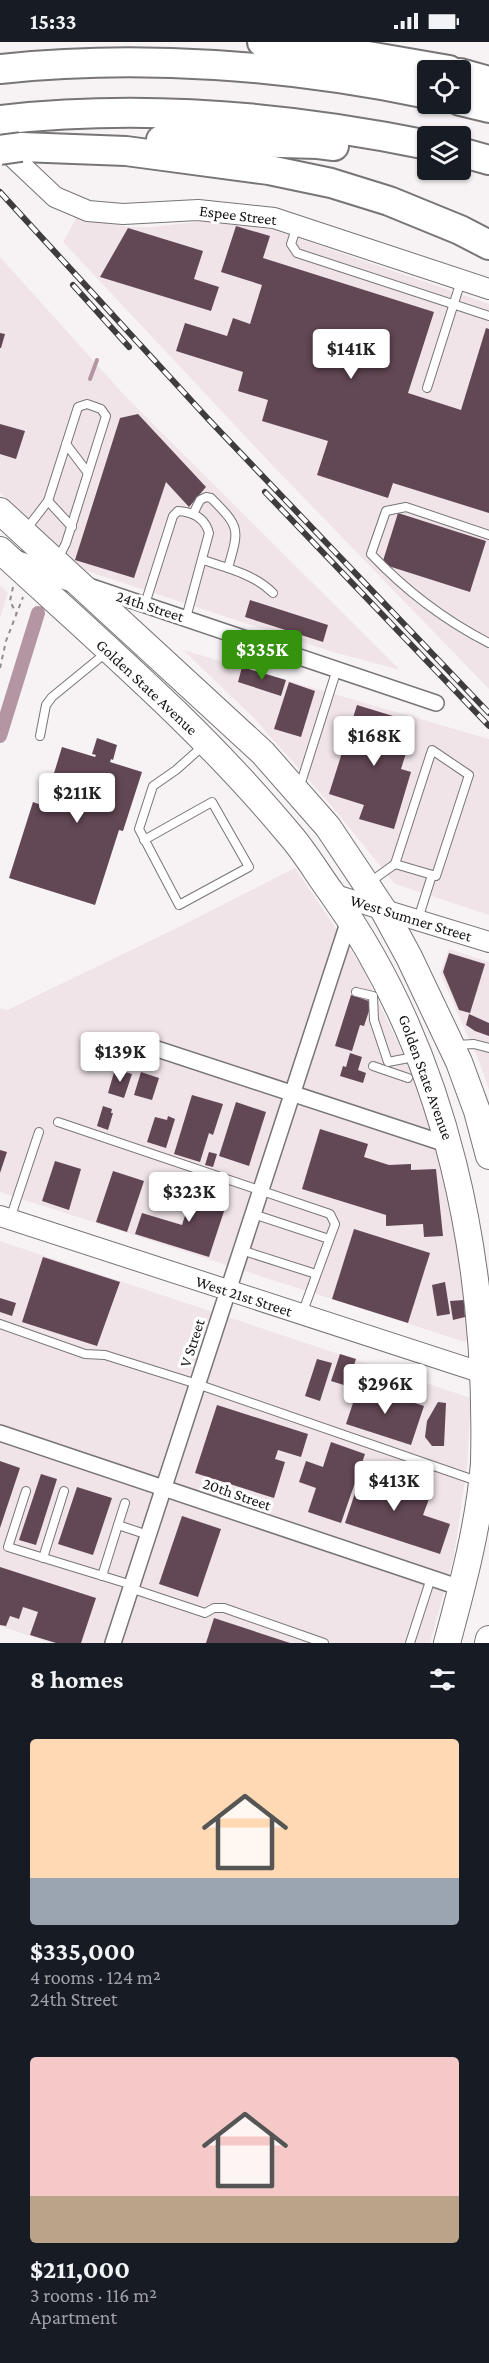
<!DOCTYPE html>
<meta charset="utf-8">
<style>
body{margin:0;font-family:"Crimson Pro",serif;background:#242831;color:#f1f3f6;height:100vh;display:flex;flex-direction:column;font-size:22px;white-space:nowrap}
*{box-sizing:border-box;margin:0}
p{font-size:20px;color:#9ea1a6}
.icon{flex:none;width:33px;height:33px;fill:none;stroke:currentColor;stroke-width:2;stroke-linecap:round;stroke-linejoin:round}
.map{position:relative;height:1601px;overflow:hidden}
.panel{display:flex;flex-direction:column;background:#171b24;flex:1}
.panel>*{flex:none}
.fabs{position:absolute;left:417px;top:18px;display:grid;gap:12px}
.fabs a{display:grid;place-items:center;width:54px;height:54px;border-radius:6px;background:#171b24;box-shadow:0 2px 4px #0004;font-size:30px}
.price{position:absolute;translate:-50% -51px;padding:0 14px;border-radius:6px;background:#fff;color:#222;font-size:20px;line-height:39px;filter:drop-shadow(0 2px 3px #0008)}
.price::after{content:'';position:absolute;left:50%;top:36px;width:18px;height:14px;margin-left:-9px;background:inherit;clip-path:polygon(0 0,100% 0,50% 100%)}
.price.active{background:#35930d;color:#fff}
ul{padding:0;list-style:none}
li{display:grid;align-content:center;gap:12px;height:318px;padding:0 30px}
li span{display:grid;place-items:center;height:186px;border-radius:6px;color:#555}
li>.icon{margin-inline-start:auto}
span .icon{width:108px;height:108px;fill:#fffc;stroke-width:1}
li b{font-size:26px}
h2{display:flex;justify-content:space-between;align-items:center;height:72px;padding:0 30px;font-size:26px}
.status{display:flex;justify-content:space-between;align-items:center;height:42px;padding:0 30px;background:#171b24;direction:ltr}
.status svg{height:16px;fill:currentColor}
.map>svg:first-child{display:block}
</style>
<div class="status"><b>15:33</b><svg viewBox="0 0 49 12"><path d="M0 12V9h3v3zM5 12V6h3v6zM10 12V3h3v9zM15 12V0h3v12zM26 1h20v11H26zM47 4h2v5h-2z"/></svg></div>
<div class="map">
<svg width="489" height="1601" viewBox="0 0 489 1601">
<rect width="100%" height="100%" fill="#f7f3f5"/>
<g fill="#f0e4e9">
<polygon points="79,171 106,181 130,185 152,185 214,178 263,184 489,262 489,647 274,425 63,200"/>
<polygon points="0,215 127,356 400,628 333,610 84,528 0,451"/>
<polygon points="0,543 8,551 0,576"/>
<polygon points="183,608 489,697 489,873 395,842 330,762 253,675"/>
<polygon points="295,826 362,925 404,1014 436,1095 460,1202 468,1297 465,1300 0,1150 0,966 7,968 179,885"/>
<polygon points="449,907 489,920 489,1048 479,1019 440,931"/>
<polygon points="0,1199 471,1356 467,1425 454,1514 430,1601 51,1601 0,1584"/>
</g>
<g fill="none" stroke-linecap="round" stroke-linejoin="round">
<polyline stroke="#b496a3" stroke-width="4" points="90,337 97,318"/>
<polyline stroke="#b496a3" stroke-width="14" points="0,694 38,571"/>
</g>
<g fill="#624754">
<polygon points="236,184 270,194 263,216 434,270 408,351 461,368 486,286 489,287 489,471 393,441 388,456 317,433 328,399 262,379 268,358 238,349 243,330 176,309 185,281 227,294 233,276 250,282 262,243 221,230"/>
<polygon points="128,186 203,209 194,237 219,245 211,269 100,235"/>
<polygon points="0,291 5,292 1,306 0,306"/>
<polygon points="138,372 206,445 189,465 166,440 134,536 75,518 120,376"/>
<polygon points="0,382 25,389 16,417 0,412"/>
<polygon points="398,471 486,499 470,550 382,522"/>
<polygon points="250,558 328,583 323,600 245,575"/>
<polygon points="242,625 286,638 281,654 238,640"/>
<polygon points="289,640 315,649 301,695 274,687"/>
<polygon points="357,663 393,674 390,682 413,689 401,727 411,730 394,787 359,777 364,763 329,752"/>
<polygon points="97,696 117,703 113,718 111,717 110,720 142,730 123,789 119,788 95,863 9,836 33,760 44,764 62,705 95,715 96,713 92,712"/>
<polygon points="449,911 485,922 470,971 459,968 443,930"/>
<polygon points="351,953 372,960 364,984 360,983 352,1009 335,1004"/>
<polygon points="469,972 489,981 489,994 475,989 466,983"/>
<polygon points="350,1011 362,1015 358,1028 366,1031 363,1041 340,1034 343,1024 346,1025"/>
<polygon points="115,1027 132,1032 124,1056 108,1051"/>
<polygon points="141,1030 159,1036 152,1058 134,1053"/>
<polygon points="192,1053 223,1062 213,1093 209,1091 200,1120 174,1112"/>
<polygon points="236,1060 266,1070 249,1124 219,1114"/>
<polygon points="103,1064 112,1067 111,1071 113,1071 108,1088 97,1084"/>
<polygon points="168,1074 175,1077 166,1106 147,1100 155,1075 167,1078"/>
<polygon points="320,1087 368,1102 364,1115 389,1123 411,1122 411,1128 436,1127 443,1194 424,1195 423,1182 386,1184 386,1173 302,1147"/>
<polygon points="0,1108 7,1110 0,1131"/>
<polygon points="209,1110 217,1112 213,1125 205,1123"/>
<polygon points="55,1119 81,1127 69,1168 42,1159"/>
<polygon points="113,1129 144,1139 127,1190 96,1180"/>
<polygon points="196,1140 219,1147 217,1154 228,1157 209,1215 135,1192 142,1171 182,1183"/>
<polygon points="354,1187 430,1211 408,1281 332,1257"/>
<polygon points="43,1215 120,1240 97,1304 22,1280"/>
<polygon points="445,1240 450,1272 437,1274 432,1243"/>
<polygon points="0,1256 16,1261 12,1274 0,1270"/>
<polygon points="464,1258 465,1275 453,1278 450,1259"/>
<polygon points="340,1312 356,1317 347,1344 331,1339"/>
<polygon points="317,1317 332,1321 320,1359 305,1354"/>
<polygon points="359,1343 424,1364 411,1403 346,1382"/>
<polygon points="438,1360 446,1361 444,1404 432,1404 425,1395 427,1379"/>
<polygon points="217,1363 308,1392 301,1415 278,1408 275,1417 285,1420 274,1456 195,1431"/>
<polygon points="331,1400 365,1412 341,1481 308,1470 316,1446 299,1440 306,1419 323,1425"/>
<polygon points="0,1419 20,1426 0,1486"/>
<polygon points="365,1421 395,1431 391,1445 429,1457 423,1473 450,1482 440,1512 345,1481"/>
<polygon points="41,1432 57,1437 36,1503 19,1498"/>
<polygon points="77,1445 112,1456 93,1513 58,1502"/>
<polygon points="182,1474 221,1487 198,1555 159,1542"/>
<polygon points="0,1525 96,1556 81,1601 56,1601 30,1593 38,1570 23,1565 19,1577 10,1574 6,1584 0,1583"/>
<polygon points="214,1576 290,1601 206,1601"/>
</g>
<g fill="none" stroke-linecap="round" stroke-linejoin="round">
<defs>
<g id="service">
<polyline points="297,184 291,202 297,211 489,274"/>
<polyline points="427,346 461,239"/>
<polyline points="66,402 88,431"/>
<polyline points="48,459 72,485"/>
<path d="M193,472L200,458L206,455L211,456C241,486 239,487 228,526"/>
<polyline points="25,489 48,459 78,365 87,362 101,367 106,374 66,501 58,517"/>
<path d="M489,493L406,465L386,469L371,512C406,549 444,578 489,601"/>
<path d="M203,518C227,526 254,532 273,551"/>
<path d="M145,562L173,474L178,469C194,470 205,476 209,491L186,576"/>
<polyline points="40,694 46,663 52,655 107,610"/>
<polygon points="432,708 469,733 436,834 395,822"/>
<polyline points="299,747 337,627"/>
<polyline points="144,798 212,760 249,825 179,863 139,787 153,744 176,728 203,704"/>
<polyline points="370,840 395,822"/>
<polyline points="418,877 432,833"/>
<polyline points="356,950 373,954 374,978 388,1020 414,1015"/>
<polyline points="456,1003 474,1002 489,1006"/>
<polyline points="373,1024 408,1036"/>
<polyline points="58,1080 330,1172 335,1182 302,1272"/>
<polyline points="253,1172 329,1197"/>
<polyline points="10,1177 39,1090"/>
<polyline points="241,1208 316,1232"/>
<polyline points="0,1282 85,1312 105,1313 197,1342 477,1439"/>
<polyline points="26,1449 8,1505 132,1543"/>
<polyline points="125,1461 118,1483 148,1493"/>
<polyline points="43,1516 64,1449"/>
<polyline points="102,1534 118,1483"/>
<polyline points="130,1546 205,1571 214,1566 224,1566 324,1601"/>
<polyline points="410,1601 431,1536"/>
</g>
<g id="minor">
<polyline points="89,544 436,661"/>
<polyline points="139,1001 452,1104"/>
<polyline points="0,1391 461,1546"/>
<polyline points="113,1601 350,875"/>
</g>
<g id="tertiary">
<polyline points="0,103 55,155 88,169 123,172 198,168 274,176 489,247"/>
<polyline points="332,852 489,900"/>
<polyline points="0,1174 489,1333"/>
</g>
<polyline id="secondary" points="13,519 74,539"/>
<g id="trunk">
<polyline points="0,469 263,711 328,785 384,869 409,915 459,1020 477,1069 489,1114"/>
<path d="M0,508C100,600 204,689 290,793C305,810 317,831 331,850C448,1013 489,1221 484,1421C479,1482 463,1542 447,1601"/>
<polyline points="488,1601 489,1597"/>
</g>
<g id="motorway">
<polyline points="262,0 362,13 449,28"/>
<path d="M0,27C141,12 289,23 428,52"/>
<polyline points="460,31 489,39"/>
<polyline points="460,59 489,66"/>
<path d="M0,78C142,62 287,74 428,103"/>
<polyline points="161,98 318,102 334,104"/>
<polyline points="21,105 126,109 269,128 331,141 389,159 460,188 489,203"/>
<polyline points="460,110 489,118"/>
</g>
</defs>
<use href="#service" stroke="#787576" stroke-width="10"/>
<use href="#minor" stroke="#787576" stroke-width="18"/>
<use href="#tertiary" stroke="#787576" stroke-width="22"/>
<use href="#secondary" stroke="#787576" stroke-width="26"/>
<use href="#trunk" stroke="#787576" stroke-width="28"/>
<use href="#motorway" stroke="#787576" stroke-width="32"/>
<g stroke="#908d8e" stroke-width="2" stroke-dasharray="4.5 4.5" stroke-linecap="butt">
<polyline points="13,545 10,559 16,571"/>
<polyline points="0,626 6,599 23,555"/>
</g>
<use href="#service" stroke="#fff" stroke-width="8"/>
<use href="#minor" stroke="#fff" stroke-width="15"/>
<use href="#tertiary" stroke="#fff" stroke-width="20"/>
<use href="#secondary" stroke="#fff" stroke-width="22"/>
<use href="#trunk" stroke="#fff" stroke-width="26"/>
<use href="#motorway" stroke="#fff" stroke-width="28"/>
<defs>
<g id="rail">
<polyline points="0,150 210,379 489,671"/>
<polyline points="73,243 129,305"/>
<polyline points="265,450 489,684"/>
</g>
</defs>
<use href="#rail" stroke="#3e3c3c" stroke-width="6"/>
<use href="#rail" stroke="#fff" stroke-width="4" stroke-dasharray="11" stroke-linecap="butt"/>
<defs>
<polyline id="motorway-bridge" points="0,108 21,105"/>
</defs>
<use href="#motorway-bridge" stroke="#787576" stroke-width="32" stroke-linecap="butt"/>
<use href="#motorway-bridge" stroke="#fff" stroke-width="28"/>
</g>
<g text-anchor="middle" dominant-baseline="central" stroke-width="6" stroke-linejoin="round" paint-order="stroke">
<g font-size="16" fill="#161515" stroke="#fff">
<text transform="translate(238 173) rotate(7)">Espee Street</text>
<text transform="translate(150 564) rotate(18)">24th Street</text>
<text transform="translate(147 645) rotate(43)">Golden State Avenue</text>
<text transform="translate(411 876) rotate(17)">West Sumner Street</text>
<text transform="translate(426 1035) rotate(70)">Golden State Avenue</text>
<text transform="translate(244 1254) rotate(18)">West 21st Street</text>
<text transform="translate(192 1301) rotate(-72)">V Street</text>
<text transform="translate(237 1452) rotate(19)">20th Street</text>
</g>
</g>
</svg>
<div class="fabs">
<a><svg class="icon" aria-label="locate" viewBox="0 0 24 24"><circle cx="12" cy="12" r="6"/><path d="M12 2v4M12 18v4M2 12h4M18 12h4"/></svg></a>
<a><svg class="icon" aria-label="layers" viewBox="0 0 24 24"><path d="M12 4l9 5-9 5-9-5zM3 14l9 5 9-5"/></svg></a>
</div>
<b class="price" style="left:351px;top:338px">$141K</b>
<b class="price active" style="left:262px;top:639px">$335K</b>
<b class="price" style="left:374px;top:725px">$168K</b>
<b class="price" style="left:77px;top:782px">$211K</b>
<b class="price" style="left:120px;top:1041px">$139K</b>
<b class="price" style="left:189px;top:1181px">$323K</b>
<b class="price" style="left:385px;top:1373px">$296K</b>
<b class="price" style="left:394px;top:1470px">$413K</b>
</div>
<section class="panel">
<h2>8 homes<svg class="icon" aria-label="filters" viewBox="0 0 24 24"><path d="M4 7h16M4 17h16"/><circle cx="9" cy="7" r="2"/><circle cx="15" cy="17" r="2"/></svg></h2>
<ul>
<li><span style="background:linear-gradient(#ffd9b3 75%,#9aa5b1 0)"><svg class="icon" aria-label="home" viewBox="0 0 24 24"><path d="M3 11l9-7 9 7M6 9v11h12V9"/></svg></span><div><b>$335,000</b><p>4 rooms · 124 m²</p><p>24th Street</p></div></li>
<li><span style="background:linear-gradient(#f6c9c9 75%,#b9a48a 0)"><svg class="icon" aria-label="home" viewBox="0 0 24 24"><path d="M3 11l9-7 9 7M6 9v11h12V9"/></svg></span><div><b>$211,000</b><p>3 rooms · 116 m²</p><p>Apartment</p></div></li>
</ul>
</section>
